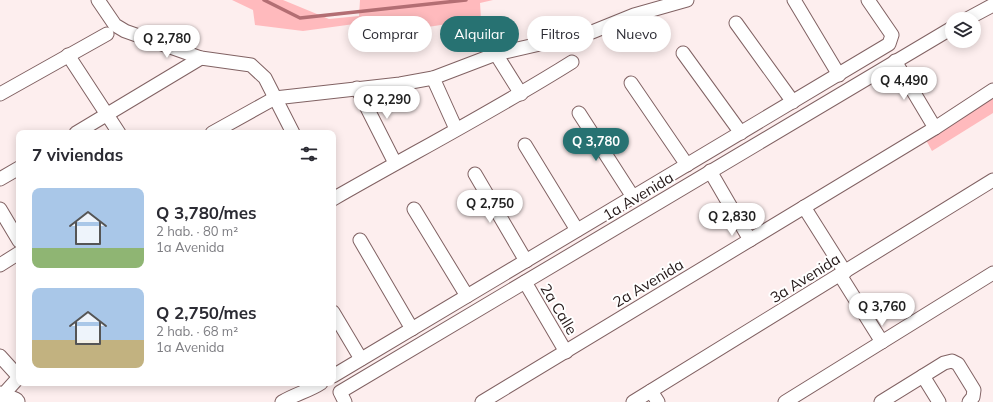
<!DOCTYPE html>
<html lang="es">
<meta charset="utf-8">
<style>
body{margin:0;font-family:Mulish,sans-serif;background:#f2f2f3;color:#2b2b33;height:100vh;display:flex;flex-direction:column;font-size:15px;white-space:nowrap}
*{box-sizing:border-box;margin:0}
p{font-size:13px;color:#7c7c81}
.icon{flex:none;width:22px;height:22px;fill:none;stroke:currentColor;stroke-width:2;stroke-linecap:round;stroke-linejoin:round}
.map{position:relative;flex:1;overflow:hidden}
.details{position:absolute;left:16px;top:130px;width:320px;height:256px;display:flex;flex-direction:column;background:#fff;border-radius:8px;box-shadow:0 2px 10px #0003}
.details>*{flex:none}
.guide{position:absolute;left:348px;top:16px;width:380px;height:36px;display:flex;gap:8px}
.fabs{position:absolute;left:945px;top:12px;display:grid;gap:8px}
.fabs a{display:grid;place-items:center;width:36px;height:36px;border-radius:50%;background:#fff;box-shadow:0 2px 10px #0003;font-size:20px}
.price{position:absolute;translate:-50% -34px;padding:0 9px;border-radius:14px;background:#fff;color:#222;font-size:13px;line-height:26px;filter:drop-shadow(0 1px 2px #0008)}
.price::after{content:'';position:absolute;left:50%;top:24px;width:12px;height:9px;margin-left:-6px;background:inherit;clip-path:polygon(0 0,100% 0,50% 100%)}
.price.active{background:#277272;color:#fff}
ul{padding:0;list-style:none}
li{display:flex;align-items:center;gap:12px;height:100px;padding:0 16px}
li span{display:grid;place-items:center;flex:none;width:112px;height:80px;border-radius:8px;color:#555}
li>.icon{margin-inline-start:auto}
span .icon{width:48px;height:48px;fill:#fffc;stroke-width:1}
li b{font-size:17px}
h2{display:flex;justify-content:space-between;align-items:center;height:48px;padding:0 16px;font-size:17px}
.pill{padding:0 14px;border-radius:18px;background:#fff;box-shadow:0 2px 10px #0003;font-size:14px;line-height:36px}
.pill.active{background:#277272;color:#fff}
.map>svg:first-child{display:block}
</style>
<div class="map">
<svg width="993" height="402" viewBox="0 0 993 402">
<rect width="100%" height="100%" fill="#fdeeee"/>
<g fill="#ffbabd">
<polygon points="232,0 283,0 329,19 359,16 360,0 493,0 480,3 481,19 394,32 391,19 303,31 255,25 253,10"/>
<polygon points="993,94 993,113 932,151 926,140"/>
</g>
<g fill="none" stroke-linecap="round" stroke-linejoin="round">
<polyline stroke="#b36e73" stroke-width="3.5" points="264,0 300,18 466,0"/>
<defs>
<g id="minor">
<polyline points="98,0 115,25 125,31 201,58 251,65 265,78 293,133"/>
<polyline points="794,0 839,75"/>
<polyline points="967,19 993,5"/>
<polyline points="736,23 793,102"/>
<polyline points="683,53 741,133"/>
<polyline points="496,54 521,94"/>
<polyline points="68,55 119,133"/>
<polyline points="895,61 935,128"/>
<polyline points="433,78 456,129"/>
<polyline points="631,83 687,165"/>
<polyline points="357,88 395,163"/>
<polyline points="0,94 107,34"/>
<polyline points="579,113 633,197"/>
<polyline points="76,133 201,58"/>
<polyline points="212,133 275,98 400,84 433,78 496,54 592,32 634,15 687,0"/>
<polyline points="525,145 577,230"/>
<polyline points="710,171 750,240"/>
<polyline points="475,174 526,261"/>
<polyline points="0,179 19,168"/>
<path d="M333,199C413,153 494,111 572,62"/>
<polyline points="804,207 845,272"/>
<polyline points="0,209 19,241"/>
<polyline points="414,209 467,296"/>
<polyline points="360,240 412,329"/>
<polyline points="0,265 19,253"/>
<polyline points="840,275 882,342"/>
<polyline points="525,282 566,352"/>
<polyline points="333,312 361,359"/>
<polyline points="0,356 19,377"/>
<polyline points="333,376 889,44 892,35 868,0"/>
<polyline points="923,376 939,402"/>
<polyline points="651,391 658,402"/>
<polyline points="1,397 19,377"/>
<path d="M282,402C295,394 309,391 321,383"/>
<polyline points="345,402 340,392 952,28"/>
<polyline points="482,402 935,128 993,90"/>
<polyline points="633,402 993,180"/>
<polyline points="785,402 993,273"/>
<polyline points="881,402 944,363 952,361 958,364 974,390 973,397 969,402"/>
</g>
<polyline id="highway" points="0,396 15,402"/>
</defs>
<use href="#minor" stroke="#816263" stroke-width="15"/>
<use href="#highway" stroke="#816263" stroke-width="21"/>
<use href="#minor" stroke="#fff" stroke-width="13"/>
<use href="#highway" stroke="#fff" stroke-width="19"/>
</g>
<g text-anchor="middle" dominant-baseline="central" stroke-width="4" stroke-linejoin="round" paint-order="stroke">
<g font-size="15" fill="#241818" stroke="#fff">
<text transform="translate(638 196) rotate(-31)">1a Avenida</text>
<text transform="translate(805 278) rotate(-32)">3a Avenida</text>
<text transform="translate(648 283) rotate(-31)">2a Avenida</text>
<text transform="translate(559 309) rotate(59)">2a Calle</text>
</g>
</g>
</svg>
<div class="fabs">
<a><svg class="icon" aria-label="layers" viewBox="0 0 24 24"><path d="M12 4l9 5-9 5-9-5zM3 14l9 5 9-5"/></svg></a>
</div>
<b class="price" style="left:167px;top:59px">Q 2,780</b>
<b class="price" style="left:904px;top:101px">Q 4,490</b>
<b class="price" style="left:387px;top:120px">Q 2,290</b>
<b class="price active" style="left:596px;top:162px">Q 3,780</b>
<b class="price" style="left:490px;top:224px">Q 2,750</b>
<b class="price" style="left:732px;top:237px">Q 2,830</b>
<b class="price" style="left:882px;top:327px">Q 3,760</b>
<div class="guide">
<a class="pill">Comprar</a>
<a class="pill active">Alquilar</a>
<a class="pill">Filtros</a>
<a class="pill">Nuevo</a>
</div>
<section class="details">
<h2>7 viviendas<svg class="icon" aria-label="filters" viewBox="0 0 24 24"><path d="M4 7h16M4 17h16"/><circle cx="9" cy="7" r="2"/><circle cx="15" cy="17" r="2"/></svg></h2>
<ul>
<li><span style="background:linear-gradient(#a9c7e8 75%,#8fb573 0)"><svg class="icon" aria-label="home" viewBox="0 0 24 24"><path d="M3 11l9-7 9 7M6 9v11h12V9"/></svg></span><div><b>Q 3,780/mes</b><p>2 hab. · 80 m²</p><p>1a Avenida</p></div></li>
<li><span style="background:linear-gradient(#a9c7e8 65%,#c2b280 0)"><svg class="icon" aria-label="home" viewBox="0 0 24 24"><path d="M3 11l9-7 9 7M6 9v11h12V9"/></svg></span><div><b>Q 2,750/mes</b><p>2 hab. · 68 m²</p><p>1a Avenida</p></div></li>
</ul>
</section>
</div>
